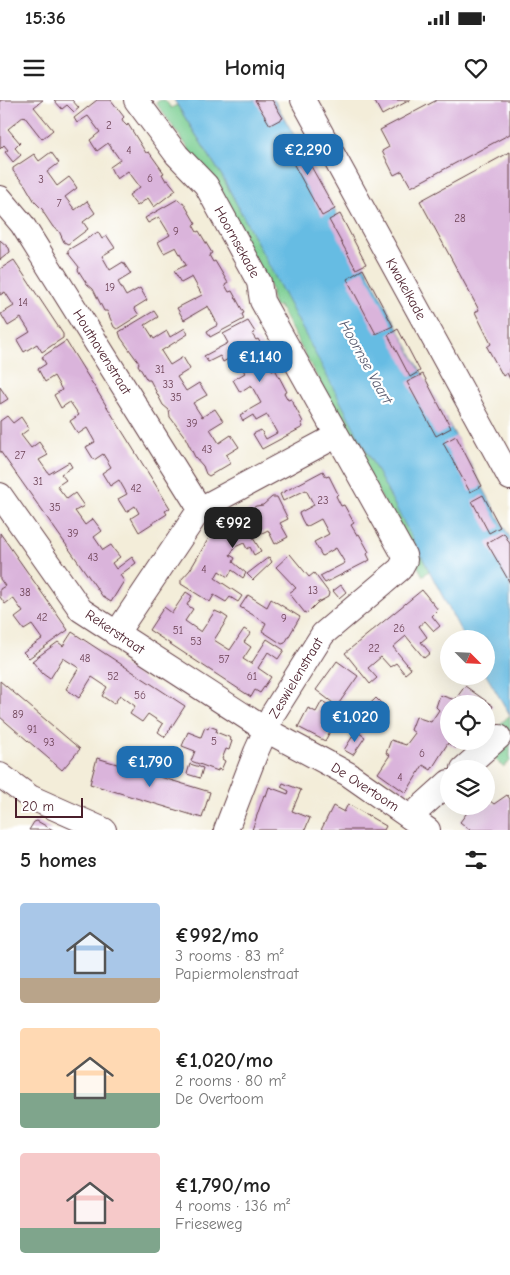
<!DOCTYPE html>
<meta charset="utf-8">
<style>
body{margin:0;font-family:"Comic Neue",sans-serif;background:#f2f2f2;color:#222;height:100vh;display:flex;flex-direction:column;font-size:19px;white-space:nowrap}
*{box-sizing:border-box;margin:0}
p{font-size:16px;color:#767676}
.icon{flex:none;width:28px;height:28px;fill:none;stroke:currentColor;stroke-width:2;stroke-linecap:round;stroke-linejoin:round}
.map{position:relative;height:730px;overflow:hidden}
.panel{display:flex;flex-direction:column;background:#fff;flex:1}
.panel>*{flex:none}
.needle{width:32px;rotate:114deg}
.controls{position:absolute;left:440px;top:530px;display:grid;gap:10px}
.controls a{display:grid;place-items:center;width:55px;height:55px;border-radius:50%;background:#fff;box-shadow:0 5px 20px #0002;font-size:25px}
.scale{position:absolute;left:15px;bottom:12px;width:68px;box-sizing:border-box;padding-left:5px;border:2px solid #4a1f2b;border-top:0;font-size:14px;line-height:18px;white-space:nowrap;color:#4a1f2b;-webkit-text-stroke:4px #fff;paint-order:stroke}
.price{position:absolute;translate:-50% -42px;padding:0 11px;border-radius:10px;background:#1f6fb2;color:#fff;font-size:16px;line-height:32px;filter:drop-shadow(0 1px 2px #0008)}
.price::after{content:'';position:absolute;left:50%;top:30px;width:15px;height:11px;margin-left:-8px;background:inherit;clip-path:polygon(0 0,100% 0,50% 100%)}
.price.active{background:#222;color:#fff}
ul{padding:0;list-style:none}
li{display:flex;align-items:center;gap:15px;height:125px;padding:0 20px}
li span{display:grid;place-items:center;flex:none;width:140px;height:100px;border-radius:5px;color:#555}
li>.icon{margin-inline-start:auto}
span .icon{width:60px;height:60px;fill:#fffc;stroke-width:1}
li b{font-size:21px}
h2{display:flex;justify-content:space-between;align-items:center;height:60px;padding:0 20px;font-size:21px}
.status{display:flex;justify-content:space-between;align-items:center;height:35px;padding:0 25px;background:#fff;direction:ltr}
.status svg{height:14px;fill:currentColor}
header{display:flex;justify-content:space-between;align-items:center;height:65px;padding:0 20px;background:#fff;font-size:22px;font-weight:700}
.map>svg:first-child{display:block}
</style>
<div class="status"><b>15:36</b><svg viewBox="0 0 49 12"><path d="M0 12V9h3v3zM5 12V6h3v6zM10 12V3h3v9zM15 12V0h3v12zM26 1h20v11H26zM47 4h2v5h-2z"/></svg></div>
<header><svg class="icon" aria-label="menu" viewBox="0 0 24 24"><path d="M4 6h16M4 12h16M4 18h16"/></svg>Homiq<svg class="icon" aria-label="heart" viewBox="0 0 24 24"><path d="M12 20l-8-8c-3-5 5-10 8-4 3-6 11-1 8 4z"/></svg></header>
<div class="map">
<svg width="510" height="730" viewBox="0 0 510 730">
<rect width="100%" height="100%" fill="#fff"/>
<filter id="ink" filterUnits="userSpaceOnUse"><feTurbulence type="fractalNoise" baseFrequency=".02" numOctaves="2"/><feDisplacementMap in="SourceGraphic" scale="10" xChannelSelector="R" yChannelSelector="G"/><feConvolveMatrix kernelMatrix="1 2 1 2 8 2 1 2 1" color-interpolation-filters="sRGB"/></filter>
<filter id="wash" filterUnits="userSpaceOnUse"><feTurbulence type="fractalNoise" baseFrequency=".0096" numOctaves="4" result="noise"/><feDisplacementMap in="SourceGraphic" scale="20" xChannelSelector="R" yChannelSelector="G"/><feGaussianBlur stdDeviation="1.12" result="paint"/><feColorMatrix in="noise" values="0 0 0 0 0 0 0 0 0 0 0 0 0 0 0 0 0 1.4 0 .05"/><feComposite in="paint" operator="in"/></filter>
<g filter="url(#wash)">
<rect width="100%" height="100%" fill="#f3edd9"/>
<g fill="#78cd90" stroke="#61765e">
<polygon points="160,0 165,0 171,8 177,5 222,76 430,470 423,476 279,206 274,207 271,194 273,193 213,85 186,52 189,49 156,3"/>
<polygon points="510,615 510,661 503,667 492,656 497,627"/>
</g>
<polygon fill="#66bce3" stroke="#586e87" points="174,0 274,0 303,51 510,438 510,615 486,575 486,539 465,539 222,76"/>
<g id="blocks">
<g fill="#dab4db">
<polygon points="0,0 43,0 34,7 53,30 42,39 24,16 8,29 20,43 15,48 21,55 13,62 5,52 8,50 4,45 0,49"/>
<polygon points="54,0 72,0 79,8 74,12 67,5 62,9"/>
<polygon points="97,0 111,0 124,17 122,19 124,23 127,26 128,24 146,53 149,52 164,73 162,74 166,81 168,80 176,90 154,107 148,98 137,106 133,101 129,95 140,87 128,71 117,79 113,73 110,67 120,60 108,43 97,51 93,45 90,40 100,32 88,16 77,23 74,18"/>
<polygon points="255,0 272,0 283,18 270,25"/>
<polygon points="374,0 410,0 382,15"/>
<polygon points="437,0 510,0 510,34 411,87 402,71 394,75 382,51 389,47 380,30"/>
<polygon points="294,36 335,109 322,116 282,43"/>
<polygon points="51,52 59,63 47,72 57,86 69,77 73,82 77,88 65,97 75,110 87,101 95,113 83,122 88,129 68,144 64,142 59,131 53,127 43,112 43,110 35,102 25,85 13,71 13,68 34,54 39,61"/>
<polygon points="510,52 510,279 507,273 503,276 487,247 491,244 475,212 479,210 420,101"/>
<polygon points="178,99 181,103 183,102 196,124 193,125 197,132 199,131 212,153 209,155 213,162 215,161 228,183 225,185 229,192 232,191 244,213 242,214 244,219 210,237 207,231 218,225 208,206 184,220 177,208 202,195 192,177 181,183 174,171 186,165 176,147 164,153 161,148 158,142 170,135 159,117 148,123 145,118"/>
<polygon points="340,114 366,164 356,169 329,120"/>
<polygon points="98,132 102,139 107,136 115,148 102,156 110,170 123,162 131,174 118,182 126,196 140,188 147,200 134,208 139,215 117,229 114,227 107,211 104,211 93,189 87,184 78,170 79,167 68,153 68,150"/>
<polygon points="0,140 9,148 10,152 0,160"/>
<polygon points="14,160 63,234 63,238 42,252 37,244 24,252 17,240 30,232 21,218 8,226 1,214 14,206 5,192 0,195 0,169"/>
<polygon points="363,169 393,226 376,234 347,179"/>
<polygon points="154,211 158,217 145,225 154,239 167,231 170,237 185,228 188,234 161,251 170,265 183,257 190,269 177,277 186,291 199,283 207,295 193,303 202,317 215,309 223,321 210,329 219,343 231,335 239,347 226,355 231,363 209,376 206,374 203,366 195,357 185,337 170,317 169,310 163,305 150,280 147,280 138,265 139,263 121,238 119,232"/>
<polygon points="248,221 255,232 252,234 256,240 258,239 271,262 268,263 272,270 275,269 287,292 284,293 288,300 291,299 303,322 301,323 303,327 262,349 253,334 261,330 266,339 277,333 267,315 256,321 253,315 243,321 240,315 261,303 251,285 240,292 233,280 245,273 235,255 223,262 220,256 208,262 204,256 228,243 223,234"/>
<polygon points="398,229 420,271 410,277 388,235"/>
<polygon points="66,241 170,408 165,411 167,414 139,432 131,418 139,413 135,406 126,412 118,399 127,394 119,380 110,386 102,373 111,367 103,354 94,360 86,347 95,342 87,328 78,334 70,321 79,315 70,302 61,308 54,295 62,290 54,276 45,282 38,269 46,264 42,257"/>
<polygon points="423,274 451,328 436,336 407,282"/>
<polygon points="0,287 8,299 0,304"/>
<polygon points="7,316 13,323 21,317 29,329 21,335 31,348 39,342 48,355 39,360 49,374 69,362 72,367 61,374 66,380 57,386 67,399 75,393 84,406 75,411 85,425 93,419 102,431 94,437 103,450 111,445 115,451 120,457 112,463 116,469 132,457 136,463 120,475 124,481 111,502 103,497 0,351 0,321"/>
<polygon points="456,336 482,386 470,392 443,343"/>
<polygon points="323,371 326,377 329,376 338,394 336,396 341,406 344,405 354,423 351,425 357,435 359,434 369,452 367,454 370,460 325,483 320,476 345,463 336,448 322,456 314,442 329,434 321,419 306,427 302,420 299,413 314,405 306,390 283,401 280,394"/>
<polygon points="483,395 500,427 489,433 472,401"/>
<polygon points="272,397 277,397 288,419 280,423 288,437 275,444 268,430 260,434 253,438 261,451 254,455 250,447 247,449 244,443 235,447 230,455 235,458 233,462 246,473 243,478 232,470 228,477 219,471 215,478 242,496 238,502 230,497 226,502 214,495 210,502 181,484 181,480 190,470 213,431 226,421 229,422 256,406 263,405"/>
<polygon points="0,433 68,530 29,558 23,552 42,539 32,525 24,530 15,518 23,512 13,498 5,504 0,497 0,489 5,486 0,479"/>
<polygon points="504,433 510,444 510,483 487,443"/>
<polygon points="290,454 309,477 314,473 329,493 328,497 317,503 308,512 305,513 289,493 296,488 276,467"/>
<polygon points="269,457 272,462 253,480 247,474"/>
<polygon points="341,485 346,492 339,498 333,491"/>
<polygon points="422,490 438,510 432,516 440,526 434,531 425,521 419,526 427,537 421,542 430,553 424,558 406,536 393,547 411,569 405,574 396,563 390,567 381,557 368,568 377,578 370,584 345,553"/>
<polygon points="186,492 192,496 187,505 193,509 185,521 201,532 215,511 222,514 228,518 214,540 230,550 244,529 251,533 244,542 251,547 243,559 251,564 267,539 284,550 278,559 268,552 258,568 271,577 260,593 255,590 251,597 149,530 164,507 172,513"/>
<polygon points="248,495 267,507 271,499 300,517 285,543 282,544 262,531 266,523 240,507"/>
<polygon points="72,532 185,606 165,637 158,632 163,624 148,614 142,622 130,614 135,606 120,595 114,604 102,596 107,587 92,577 79,598 66,589 79,568 63,558 50,579 43,574 32,561 58,542 63,546"/>
<polygon points="337,561 358,576 337,606 316,590"/>
<polygon points="0,581 80,649 62,670 0,617"/>
<polygon points="465,586 493,606 486,617 486,604 449,604 449,641 460,641 456,648 448,643 431,670 423,665 406,693 378,673 390,655 386,653 391,640 406,645 415,633 411,630 416,617 431,622 439,610 436,607 440,595 455,600"/>
<polygon points="376,598 382,604 359,626 352,621"/>
<polygon points="322,601 346,616 341,625 335,622 325,641 298,627 308,608 316,612"/>
<polygon points="209,626 217,629 216,632 231,638 230,640 232,641 229,650 226,649 222,659 225,661 221,670 218,669 218,671 191,661 195,651 182,646 188,632 201,637 205,627 208,629"/>
<polygon points="356,631 365,637 353,655 344,650"/>
<polygon points="153,654 166,658 163,667 150,664"/>
<polygon points="97,658 210,692 202,718 90,684"/>
<polygon points="190,664 203,668 200,678 187,674"/>
<polygon points="283,683 301,690 292,711 310,718 305,730 252,730 264,695 266,696 269,687 288,694 289,691 281,687"/>
<polygon points="507,695 510,699 510,730 470,730 460,722 472,706 486,706 486,698 494,704"/>
<polygon points="348,704 386,726 384,730 321,730 333,706 344,712"/>
<polygon points="37,721 53,730 29,730 34,722"/>
</g>
</g>
</g>
<g filter="url(#ink)">
<use href="#blocks" fill-opacity="0" stroke="#633e45" stroke-width="1"/>
<g fill="none" stroke-linecap="round" stroke-linejoin="round">
<defs>
<g id="street">
<polyline points="136,0 177,55 206,85 259,182 262,201 404,455 405,460 400,469 323,534 274,612 256,652 226,730"/>
<polyline points="303,0 510,378"/>
<polyline points="0,98 22,124 200,409"/>
<polyline points="0,395 81,510 266,630 348,674 428,730"/>
<polyline points="116,534 200,409 336,336"/>
<polyline points="463,669 499,637"/>
<polyline points="0,675 30,697 104,730"/>
<polyline points="410,717 449,682"/>
</g>
</defs>
<use href="#street" stroke="#633e45" stroke-width="26"/>
<use href="#street" stroke="#fff" stroke-width="24"/>
</g>
</g>
<g text-anchor="middle" dominant-baseline="central" stroke-width="4.5" stroke-linejoin="round" paint-order="stroke">
<g font-size="11" fill="#6e4457">
<text x="109" y="25">2</text>
<text x="129" y="50">4</text>
<text x="150" y="78">6</text>
<text x="41" y="79">3</text>
<text x="59" y="103">7</text>
<text x="460" y="118">28</text>
<text x="176" y="131">9</text>
<text x="110" y="187">19</text>
<text x="23" y="202">14</text>
<text x="160" y="269">31</text>
<text x="168" y="284">33</text>
<text x="176" y="297">35</text>
<text x="192" y="323">39</text>
<text x="207" y="349">43</text>
<text x="20" y="355">27</text>
<text x="38" y="381">31</text>
<text x="136" y="388">42</text>
<text x="323" y="400">23</text>
<text x="55" y="407">35</text>
<text x="73" y="433">39</text>
<text x="93" y="457">43</text>
<text x="204" y="469">4</text>
<text x="313" y="490">13</text>
<text x="25" y="492">38</text>
<text x="42" y="517">42</text>
<text x="284" y="518">9</text>
<text x="399" y="528">26</text>
<text x="178" y="530">51</text>
<text x="196" y="541">53</text>
<text x="374" y="548">22</text>
<text x="85" y="558">48</text>
<text x="224" y="559">57</text>
<text x="113" y="576">52</text>
<text x="252" y="576">61</text>
<text x="140" y="595">56</text>
<text x="18" y="614">89</text>
<text x="32" y="629">91</text>
<text x="214" y="641">5</text>
<text x="49" y="642">93</text>
<text x="422" y="653">6</text>
<text x="400" y="677">4</text>
</g>
<g font-size="14" fill="#4a1f2b" stroke="#fff">
<text transform="translate(237 142) rotate(61)">Hoornsekade</text>
<text transform="translate(406 189) rotate(61)">Kwakelkade</text>
<text transform="translate(102 252) rotate(58)">Houthavenstraat</text>
<text transform="translate(115 532) rotate(34)">Rekerstraat</text>
<text transform="translate(296 578) rotate(-59)">Zeswielenstraat</text>
<text transform="translate(365 687) rotate(33)">De Overtoom</text>
</g>
<g font-size="15" font-style="italic" fill="#54566b" stroke="#fff">
<text transform="translate(366 262) rotate(61)">Hoornse Vaart</text>
</g>
</g>
</svg>
<div class="controls">
<a><svg class="needle" viewBox="-14 -14 28 28"><path d="M0-13l5 13h-10z" fill="#e53935"/><path d="M0 13l5-13h-10z" fill="#767676"/></svg></a>
<a><svg class="icon" aria-label="locate" viewBox="0 0 24 24"><circle cx="12" cy="12" r="6"/><path d="M12 2v4M12 18v4M2 12h4M18 12h4"/></svg></a>
<a><svg class="icon" aria-label="layers" viewBox="0 0 24 24"><path d="M12 4l9 5-9 5-9-5zM3 14l9 5 9-5"/></svg></a>
</div>
<div class="scale">20 m</div>
<b class="price" style="left:308px;top:76px">€2,290</b>
<b class="price" style="left:260px;top:283px">€1,140</b>
<b class="price active" style="left:233px;top:449px">€992</b>
<b class="price" style="left:355px;top:643px">€1,020</b>
<b class="price" style="left:150px;top:688px">€1,790</b>
</div>
<section class="panel">
<h2>5 homes<svg class="icon" aria-label="filters" viewBox="0 0 24 24"><path d="M4 7h16M4 17h16"/><circle cx="9" cy="7" r="2"/><circle cx="15" cy="17" r="2"/></svg></h2>
<ul>
<li><span style="background:linear-gradient(#a9c7e8 75%,#b9a48a 0)"><svg class="icon" aria-label="home" viewBox="0 0 24 24"><path d="M3 11l9-7 9 7M6 9v11h12V9"/></svg></span><div><b>€992/mo</b><p>3 rooms · 83 m²</p><p>Papiermolenstraat</p></div></li>
<li><span style="background:linear-gradient(#ffd9b3 65%,#7fa58c 0)"><svg class="icon" aria-label="home" viewBox="0 0 24 24"><path d="M3 11l9-7 9 7M6 9v11h12V9"/></svg></span><div><b>€1,020/mo</b><p>2 rooms · 80 m²</p><p>De Overtoom</p></div></li>
<li><span style="background:linear-gradient(#f6c9c9 75%,#7fa58c 0)"><svg class="icon" aria-label="home" viewBox="0 0 24 24"><path d="M3 11l9-7 9 7M6 9v11h12V9"/></svg></span><div><b>€1,790/mo</b><p>4 rooms · 136 m²</p><p>Frieseweg</p></div></li>
</ul>
</section>
